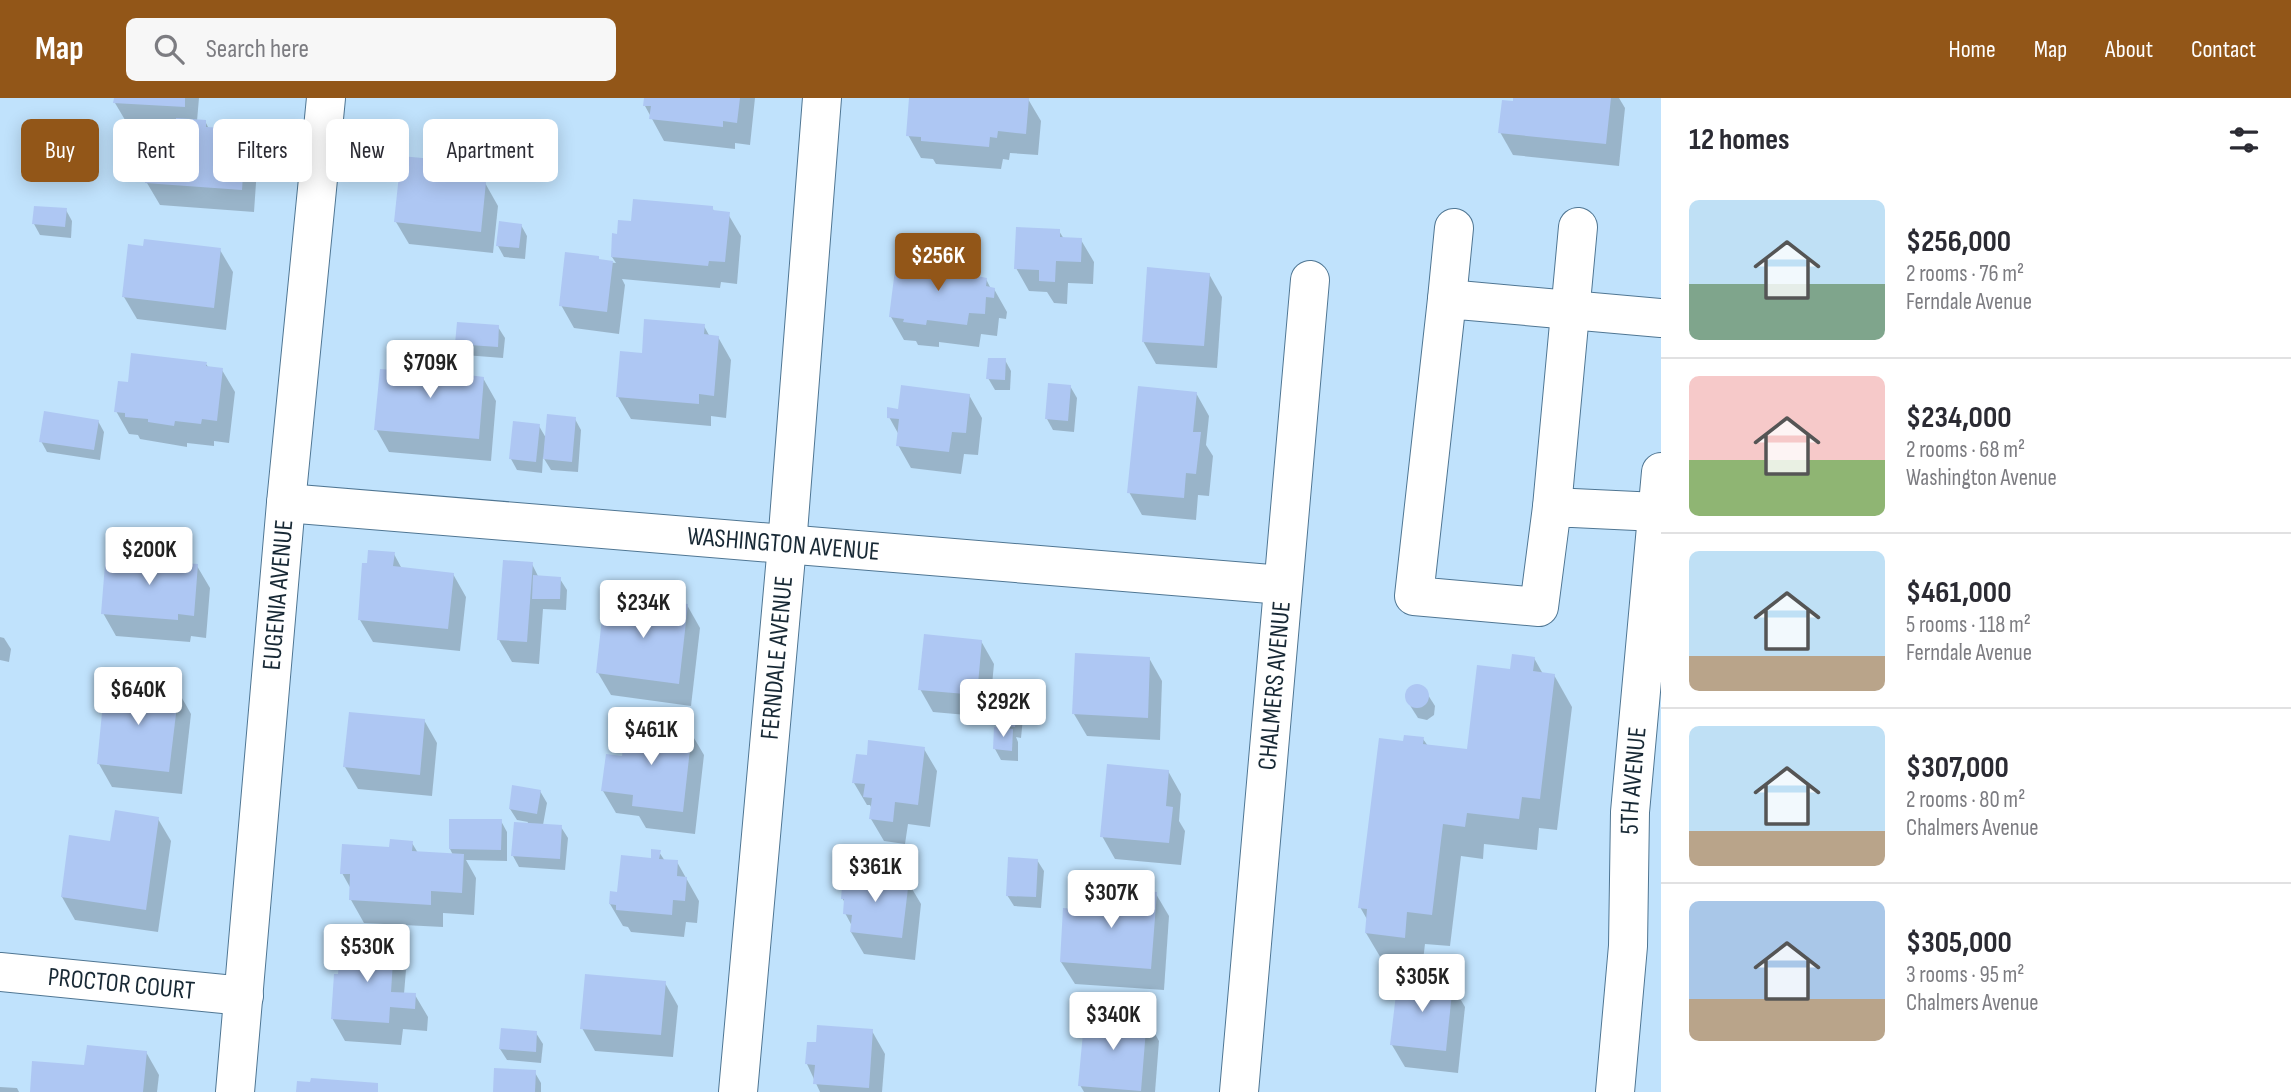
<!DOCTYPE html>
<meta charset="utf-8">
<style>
body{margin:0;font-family:"Sofia Sans Condensed",sans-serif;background:#f7f7f7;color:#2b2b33;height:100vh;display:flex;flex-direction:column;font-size:26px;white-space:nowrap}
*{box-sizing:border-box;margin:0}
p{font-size:23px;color:#7c7c81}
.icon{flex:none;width:38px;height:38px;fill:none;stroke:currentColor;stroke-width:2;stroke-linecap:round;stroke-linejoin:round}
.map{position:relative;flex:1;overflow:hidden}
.side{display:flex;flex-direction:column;background:#fff;width:630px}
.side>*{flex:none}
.top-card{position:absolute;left:21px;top:21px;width:665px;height:63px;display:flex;gap:14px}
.price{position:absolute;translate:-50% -60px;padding:0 16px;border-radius:7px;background:#fff;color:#222;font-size:23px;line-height:46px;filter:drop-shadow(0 2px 4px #0008)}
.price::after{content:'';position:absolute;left:50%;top:42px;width:21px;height:16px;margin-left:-10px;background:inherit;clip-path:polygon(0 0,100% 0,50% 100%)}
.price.current{background:#925618;color:#fff}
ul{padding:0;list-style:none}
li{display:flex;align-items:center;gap:21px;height:175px;padding:0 28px}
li+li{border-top:2px solid #e1e1e2}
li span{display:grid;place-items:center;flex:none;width:196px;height:140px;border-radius:10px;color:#555}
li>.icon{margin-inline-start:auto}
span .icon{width:84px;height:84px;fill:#fffc;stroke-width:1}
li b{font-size:30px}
h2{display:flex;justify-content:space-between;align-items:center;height:84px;padding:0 28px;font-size:30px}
.pill{padding:0 24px;border-radius:10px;background:#fff;box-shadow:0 4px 18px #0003;font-size:24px;line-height:63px}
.pill.current{background:#925618;color:#fff}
header{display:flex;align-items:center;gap:42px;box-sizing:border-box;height:98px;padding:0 35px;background:#925618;color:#fff}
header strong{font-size:33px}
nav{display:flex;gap:38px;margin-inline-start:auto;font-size:24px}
.search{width:490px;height:63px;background:#f7f7f7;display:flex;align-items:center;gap:18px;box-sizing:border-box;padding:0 24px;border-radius:10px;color:#7c7c81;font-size:26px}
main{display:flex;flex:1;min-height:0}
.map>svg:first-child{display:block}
</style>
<header>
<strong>Map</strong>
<div class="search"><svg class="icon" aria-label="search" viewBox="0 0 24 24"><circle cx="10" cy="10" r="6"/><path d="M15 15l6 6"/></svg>Search here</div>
<nav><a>Home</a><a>Map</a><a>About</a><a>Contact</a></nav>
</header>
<main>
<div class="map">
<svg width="1661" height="994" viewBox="0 0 1661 994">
<rect width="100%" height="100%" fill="#c0e2fc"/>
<g fill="#0003">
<polygon points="115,0 199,0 197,23 205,23 209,31 245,33 258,56 254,114 160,107 147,85 147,76 138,60 150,28 128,27 115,5"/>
<polygon points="646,0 755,0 750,47 735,45 735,51 664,43 645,8"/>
<polygon points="911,0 1028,1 1041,23 1038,57 1010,55 1009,62 1003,61 1001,71 936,66 933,61 921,60 908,37"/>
<polygon points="1515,0 1619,0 1625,10 1619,68 1513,57 1500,34"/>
<polygon points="475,67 498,108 493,155 409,146 396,124"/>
<polygon points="712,110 715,114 728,116 741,138 737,186 721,184 720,190 622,181 625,187 619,236 574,230 561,207 598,160 600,163 616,165 612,159 619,138 633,125"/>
<polygon points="66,112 72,123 71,140 40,137 34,126"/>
<polygon points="521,127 527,138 525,161 504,159 498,148"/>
<polygon points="1059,133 1064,141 1081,142 1094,164 1093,186 1068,185 1067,206 1054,205 1047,194 1029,193 1016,170"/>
<polygon points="220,152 233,174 226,232 137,221 124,199"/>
<polygon points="972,169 978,180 986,181 991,191 994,191 1007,214 1006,221 999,220 997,238 981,236 979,249 939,244 939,249 918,247 916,243 904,242 891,219 932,170"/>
<polygon points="1209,176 1222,199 1217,270 1156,266 1143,243"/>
<polygon points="704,228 710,239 718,239 731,262 726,320 711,318 711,328 631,321 618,299 643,257"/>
<polygon points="498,229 505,240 503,260 464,257 457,246"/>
<polygon points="454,257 466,279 483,280 496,303 491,363 389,354 376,331 422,276"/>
<polygon points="1005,262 1011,273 1010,292 995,292 988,280"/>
<polygon points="206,266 209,270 222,272 235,294 229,345 214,343 214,348 187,345 187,349 140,341 138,337 129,336 116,313"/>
<polygon points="1070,288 1077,300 1074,334 1053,332 1047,321"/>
<polygon points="1196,295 1209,318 1206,347 1213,358 1209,398 1198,397 1196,422 1142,417 1129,394"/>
<polygon points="969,297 982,320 978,357 964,356 961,376 911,370 898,347 899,337 889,319 899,313"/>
<polygon points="575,321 581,332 578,374 551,372 543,359 542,375 517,372 511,361 539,328 546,340"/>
<polygon points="98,323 104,334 100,362 47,354 41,343"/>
<polygon points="394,456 402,471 453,476 466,499 460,553 373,544 360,522"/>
<polygon points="184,463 186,467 197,468 210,490 206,540 191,538 190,544 116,538 103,515"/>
<polygon points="532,466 539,480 560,481 567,492 566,512 543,511 539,566 512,564 499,542"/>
<polygon points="687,507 700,530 691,608 611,597 598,575"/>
<polygon points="0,539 4,540 11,551 9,564 0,562"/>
<polygon points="981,543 994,566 989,619 933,614 920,591"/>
<polygon points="1149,560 1162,583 1160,642 1087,638 1074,616"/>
<polygon points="1534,560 1543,576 1554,577 1572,609 1557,732 1539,730 1537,752 1484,746 1483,761 1461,758 1450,848 1425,846 1422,871 1385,867 1366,835 1368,823 1360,809 1405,645 1423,641 1428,648 1469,653 1511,573"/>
<polygon points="1415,588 1423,589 1435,608 1434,617 1427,622 1418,620 1406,601 1407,593"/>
<polygon points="178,593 191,616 182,696 112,689 99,666"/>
<polygon points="1017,609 1023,620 1021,640 1016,639 1018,644 1018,663 1001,662 995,651 1001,631 998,627"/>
<polygon points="424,622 437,645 432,698 358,691 345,669"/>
<polygon points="691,635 704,657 695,736 646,730 639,718 616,715 603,693 623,660"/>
<polygon points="924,651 937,673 930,729 908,726 905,746 884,743 871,721 872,711 870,707 867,707 854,685"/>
<polygon points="1168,673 1181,696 1179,723 1185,733 1181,767 1115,761 1102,738"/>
<polygon points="540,693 547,705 543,727 561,729 568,740 565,772 519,769 513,758 528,724 517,722 510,711"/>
<polygon points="158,721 171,743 158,834 75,822 62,799 111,745"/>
<polygon points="451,722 501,723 507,734 507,763 466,762 476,780 474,817 443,815 443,829 364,825 351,802 351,791 342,775 391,751 412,745 418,755 453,757 450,751"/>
<polygon points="659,754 665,763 677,764 699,803 697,825 686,824 684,839 631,834 628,829 623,828 610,806"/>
<polygon points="1037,762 1044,773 1041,810 1014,808 1007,797"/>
<polygon points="908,784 921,806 915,862 864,856 851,834 852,828 845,815 846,806 842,800"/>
<polygon points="1156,796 1169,818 1164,892 1075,886 1061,864 1096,814"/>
<polygon points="393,849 406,872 404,896 415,897 428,919 427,933 403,931 401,947 345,943 332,920"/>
<polygon points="665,885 678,908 673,959 595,953 582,930"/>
<polygon points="1452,887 1465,909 1458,975 1405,969 1392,947"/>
<polygon points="1146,920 1159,943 1155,994 1084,994 1080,987"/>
<polygon points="872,933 885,956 882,994 820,994 807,966 818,946"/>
<polygon points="536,935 543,946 541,965 507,962 500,951"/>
<polygon points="146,954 159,977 157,994 31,994 86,969"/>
<polygon points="534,973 541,985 541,994 494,994"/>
<polygon points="0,989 17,990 19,994 0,994"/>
</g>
<g fill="#aec7f3">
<polygon points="114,0 185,0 185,9 113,5"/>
<polygon points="644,0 740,0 737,25 723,23 723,29 649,21 651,8 643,8"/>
<polygon points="909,0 1029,0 1026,36 998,33 997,40 990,39 989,49 921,43 921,39 906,38"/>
<polygon points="1513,0 1611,0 1606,46 1498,35 1502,2 1513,3"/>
<polygon points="176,20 206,22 206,29 246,31 242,92 145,85 147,61 136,60 138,29 148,30 148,24 176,26"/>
<polygon points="401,58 476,65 474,83 486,84 481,134 394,124"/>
<polygon points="633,101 713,108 713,112 730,114 725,164 709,163 708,168 611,159 612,135 617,136 618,122 631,123"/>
<polygon points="34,108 67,110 65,129 32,126"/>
<polygon points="499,123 522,126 519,150 496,148"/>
<polygon points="1016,129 1060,131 1060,139 1082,140 1081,164 1056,163 1055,184 1039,183 1039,172 1014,171"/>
<polygon points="144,141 221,150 214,210 122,199 128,146 143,148"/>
<polygon points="565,154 599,158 599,161 613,163 607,214 559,208"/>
<polygon points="931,162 973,168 972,177 987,180 986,188 995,190 994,200 986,199 985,216 969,215 967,227 927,222 926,227 903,224 904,221 889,219 896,164 930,168"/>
<polygon points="1147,169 1210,175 1204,248 1142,244"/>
<polygon points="644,221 705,226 704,236 719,238 714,298 699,296 699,306 616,299 620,253 642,255"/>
<polygon points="457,224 499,227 498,249 455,246"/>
<polygon points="422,253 455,256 453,275 484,279 479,341 374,332 380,271 420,274"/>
<polygon points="131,255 207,264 206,268 223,270 217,323 202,321 201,326 175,323 174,328 148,324 148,321 125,319 125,315 114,314 118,283 128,284"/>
<polygon points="988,260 1006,260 1005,282 986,281"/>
<polygon points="1048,285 1071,287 1068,323 1045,321"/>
<polygon points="901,287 970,296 966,335 952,334 949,354 896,348 899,321 887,320 887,309 898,311"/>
<polygon points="1138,288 1197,294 1193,334 1201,334 1196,376 1186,375 1184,400 1127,395"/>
<polygon points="44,313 99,322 94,352 39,344"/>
<polygon points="547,316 576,319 572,364 543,361"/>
<polygon points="513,323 540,326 536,364 509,361"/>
<polygon points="368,452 395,454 393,468 454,475 448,531 358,522 362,465 367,465"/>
<polygon points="106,454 185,461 184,465 198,466 194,518 178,516 178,522 101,516"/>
<polygon points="503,462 533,464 527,544 497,542"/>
<polygon points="533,477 561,479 560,501 532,501"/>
<polygon points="633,499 688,506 679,586 596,575 604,502 632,504"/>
<polygon points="924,536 982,542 977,597 918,592"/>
<polygon points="1075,555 1150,559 1148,620 1072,616"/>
<polygon points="1512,556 1535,559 1533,573 1555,576 1540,701 1522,699 1519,721 1467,715 1465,729 1443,726 1432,817 1407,814 1405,840 1365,835 1367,811 1358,810 1379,640 1403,643 1404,637 1424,639 1423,646 1467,651 1477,567 1510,571"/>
<polygon points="105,584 179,591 169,674 97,666"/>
<circle cx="1417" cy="598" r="12"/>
<polygon points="999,605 1018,607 1015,629 997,627"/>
<polygon points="349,614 425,621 420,677 343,669"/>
<polygon points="626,625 692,633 683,714 632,708 633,697 601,693 606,656 622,658"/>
<polygon points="994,629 1013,631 1012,653 993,651"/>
<polygon points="868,642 925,649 918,707 895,704 893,724 869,721 872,700 863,699 865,686 852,685 856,656 867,657"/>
<polygon points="1107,666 1169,672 1166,708 1173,709 1169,745 1100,739"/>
<polygon points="512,687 541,692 537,716 509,711"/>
<polygon points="115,712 159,719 146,812 61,799 69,737 110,743"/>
<polygon points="449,721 502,721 501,752 449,751"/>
<polygon points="514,724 562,727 560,761 511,758"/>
<polygon points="390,741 413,743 412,753 464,756 462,795 431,793 431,807 349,802 350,776 340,776 342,746 389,749"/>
<polygon points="651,751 661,752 659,761 678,762 677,778 687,779 685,803 673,802 672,817 616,812 616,807 609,806 610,793 617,794 621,757 651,760"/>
<polygon points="1008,759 1038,761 1036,799 1006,798"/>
<polygon points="843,775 909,782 902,840 850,834 852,817 843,816 844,801 841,801"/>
<polygon points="1096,790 1157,794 1151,871 1060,864 1063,810 1095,812"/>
<polygon points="341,844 394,847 391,894 416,895 415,911 390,909 389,925 331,921 334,876 338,876"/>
<polygon points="585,876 666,883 661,937 580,931"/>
<polygon points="1398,879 1453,885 1446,953 1390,947"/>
<polygon points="1085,914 1147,919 1141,993 1078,988"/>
<polygon points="817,927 873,931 869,990 813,986 815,967 805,966 807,944 816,944"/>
<polygon points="501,930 537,933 536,954 499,951"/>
<polygon points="87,947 147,953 143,994 30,994 32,963 84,967"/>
<polygon points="494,970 536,972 535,994 493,994"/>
<polygon points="311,980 378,985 378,994 296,994 297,983 310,984"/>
</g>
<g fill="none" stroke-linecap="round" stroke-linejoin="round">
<defs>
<g id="minor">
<polyline points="1447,201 1454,130"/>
<path id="s1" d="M286,405L1282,487"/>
<polyline points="1552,409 1578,129"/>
<polyline points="1657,414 1552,409 1539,509 1414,498 1447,201 1661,220"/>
<path id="s2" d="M0,874L244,898"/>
<path id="s3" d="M235,994L286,405L326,0"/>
<path id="s4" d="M738,994L787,447L822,0"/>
<path id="s5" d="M1239,994L1310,182"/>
<path id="s6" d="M1615,994L1628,848L1630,714L1661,374"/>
</g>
</defs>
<use href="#minor" stroke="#4f7693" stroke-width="40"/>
<use href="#minor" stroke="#fff" stroke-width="38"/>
</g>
<g text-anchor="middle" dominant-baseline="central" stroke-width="7" stroke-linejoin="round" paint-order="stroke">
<g font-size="26" fill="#182935" stroke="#fefefe">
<text stroke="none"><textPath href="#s1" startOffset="499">WASHINGTON AVENUE</textPath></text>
<text stroke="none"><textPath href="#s3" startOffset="499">EUGENIA AVENUE</textPath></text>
<text stroke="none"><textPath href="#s4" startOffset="436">FERNDALE AVENUE</textPath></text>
<text stroke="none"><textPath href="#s5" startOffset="408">CHALMERS AVENUE</textPath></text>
<text stroke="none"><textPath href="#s6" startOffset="312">5TH AVENUE</textPath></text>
<text stroke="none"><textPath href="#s2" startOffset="122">PROCTOR COURT</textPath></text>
</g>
</g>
</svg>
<b class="price current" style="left:938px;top:195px">$256K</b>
<b class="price" style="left:430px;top:302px">$709K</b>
<b class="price" style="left:149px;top:489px">$200K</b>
<b class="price" style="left:643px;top:542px">$234K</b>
<b class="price" style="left:138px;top:629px">$640K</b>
<b class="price" style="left:1003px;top:641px">$292K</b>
<b class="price" style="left:651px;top:669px">$461K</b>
<b class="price" style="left:875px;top:806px">$361K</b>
<b class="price" style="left:1111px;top:832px">$307K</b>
<b class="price" style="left:367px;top:886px">$530K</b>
<b class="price" style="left:1422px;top:916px">$305K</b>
<b class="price" style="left:1113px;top:954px">$340K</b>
<div class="top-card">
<a class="pill current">Buy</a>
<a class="pill">Rent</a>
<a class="pill">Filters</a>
<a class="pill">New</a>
<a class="pill">Apartment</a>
</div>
</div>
<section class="side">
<h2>12 homes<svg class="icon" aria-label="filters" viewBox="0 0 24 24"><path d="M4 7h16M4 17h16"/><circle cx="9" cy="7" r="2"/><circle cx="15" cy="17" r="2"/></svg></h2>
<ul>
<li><span style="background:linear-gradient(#bfe0f5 60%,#7fa58c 0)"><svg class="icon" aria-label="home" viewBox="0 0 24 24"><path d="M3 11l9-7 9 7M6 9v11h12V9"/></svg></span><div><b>$256,000</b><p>2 rooms · 76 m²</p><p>Ferndale Avenue</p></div></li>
<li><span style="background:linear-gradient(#f6c9c9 60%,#8fb573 0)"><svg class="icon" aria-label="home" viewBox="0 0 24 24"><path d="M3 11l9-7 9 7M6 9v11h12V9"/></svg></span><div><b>$234,000</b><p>2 rooms · 68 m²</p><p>Washington Avenue</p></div></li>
<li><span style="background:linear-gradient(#bfe0f5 75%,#b9a48a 0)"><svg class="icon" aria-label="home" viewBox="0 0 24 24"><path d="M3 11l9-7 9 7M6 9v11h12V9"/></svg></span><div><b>$461,000</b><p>5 rooms · 118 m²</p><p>Ferndale Avenue</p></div></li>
<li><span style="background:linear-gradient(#bfe0f5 75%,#b9a48a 0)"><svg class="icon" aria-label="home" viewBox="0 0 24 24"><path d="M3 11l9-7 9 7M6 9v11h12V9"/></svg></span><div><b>$307,000</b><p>2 rooms · 80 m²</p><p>Chalmers Avenue</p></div></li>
<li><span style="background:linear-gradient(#a9c7e8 70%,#b9a48a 0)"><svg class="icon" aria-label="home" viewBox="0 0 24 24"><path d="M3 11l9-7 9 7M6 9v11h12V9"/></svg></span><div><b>$305,000</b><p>3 rooms · 95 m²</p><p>Chalmers Avenue</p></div></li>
</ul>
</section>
</main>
